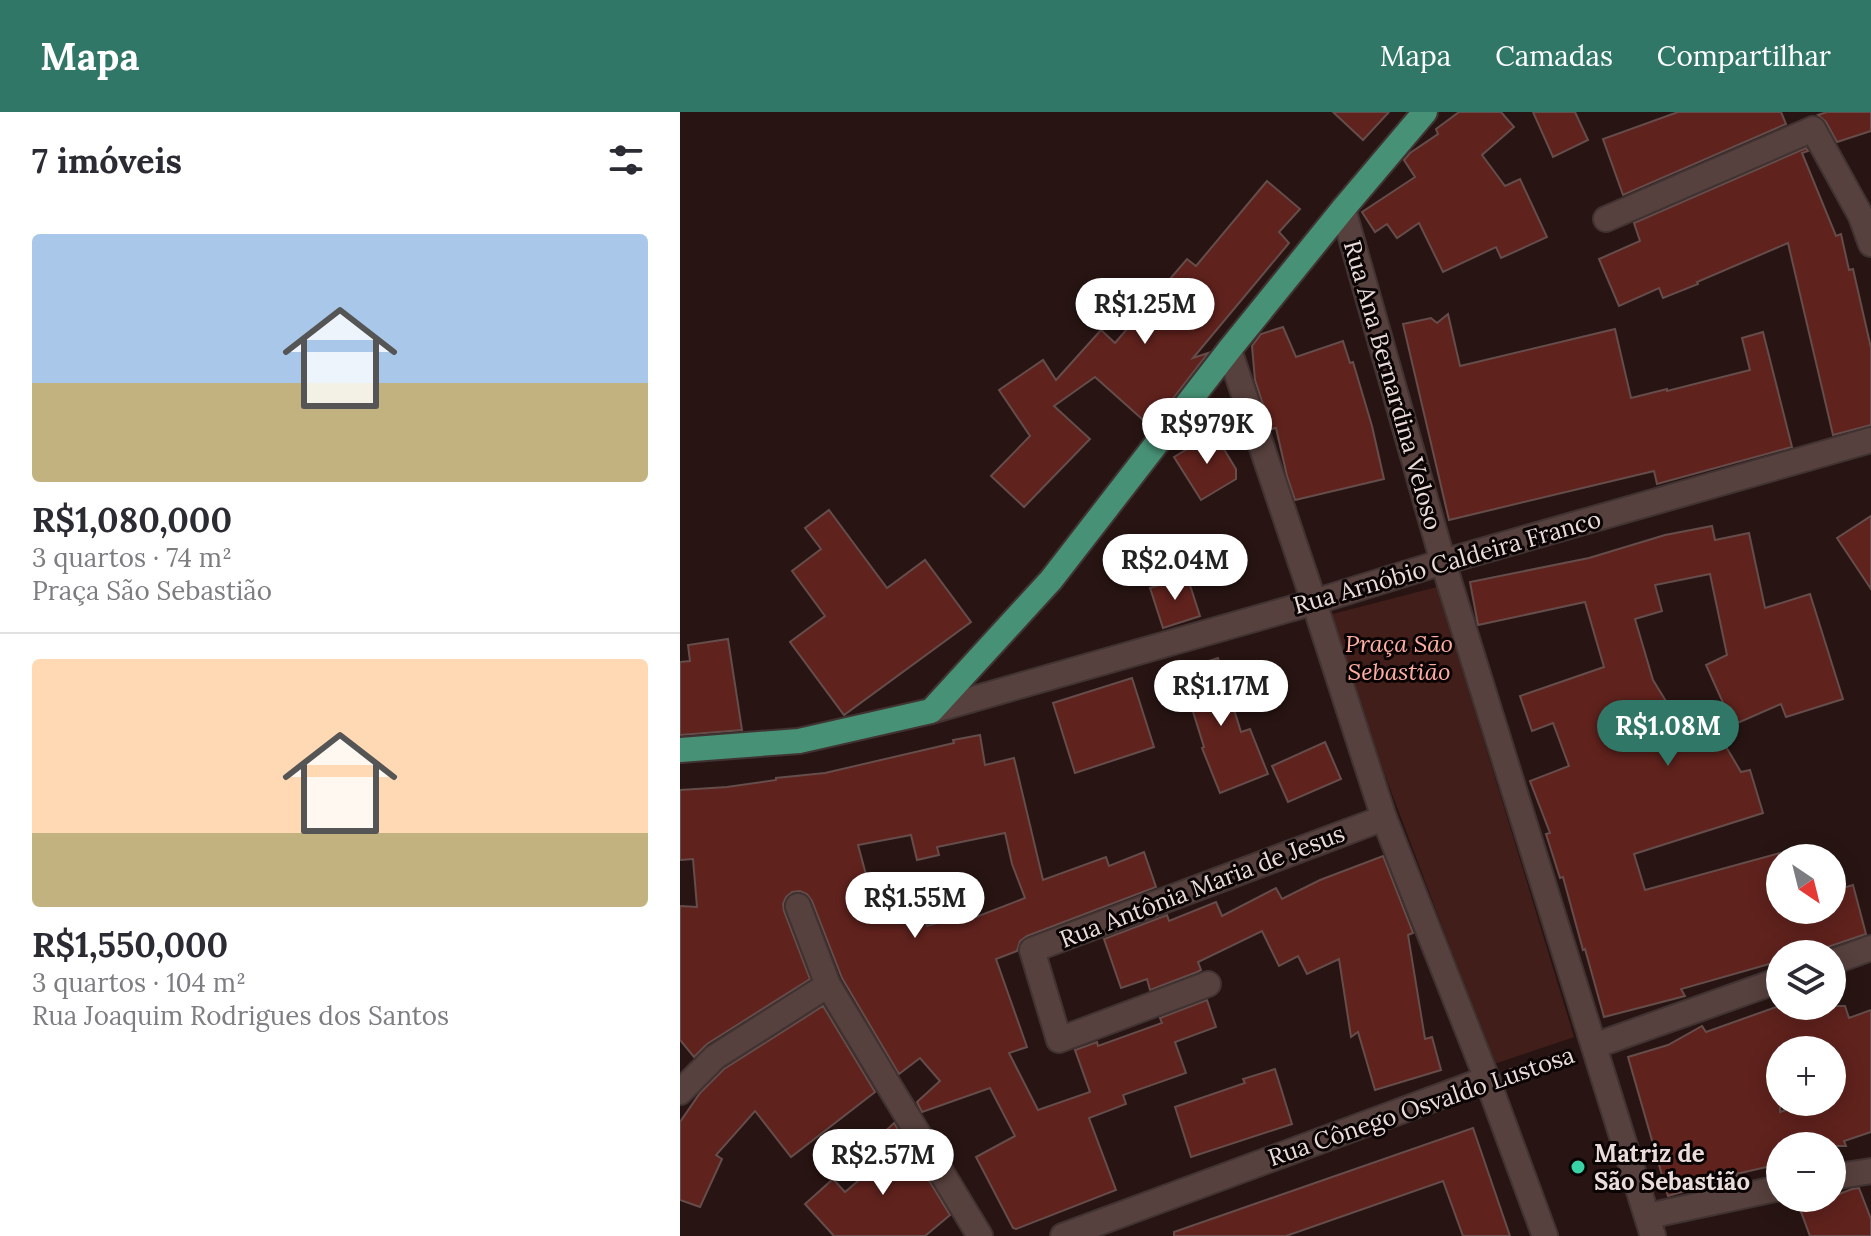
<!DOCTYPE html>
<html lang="pt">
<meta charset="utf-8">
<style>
body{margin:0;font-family:Lora,serif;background:#f7f7f7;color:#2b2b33;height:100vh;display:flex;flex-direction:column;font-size:30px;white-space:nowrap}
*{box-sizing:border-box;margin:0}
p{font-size:26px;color:#7c7c81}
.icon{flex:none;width:44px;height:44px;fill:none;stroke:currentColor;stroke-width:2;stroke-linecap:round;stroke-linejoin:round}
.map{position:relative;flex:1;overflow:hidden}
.sheet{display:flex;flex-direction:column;background:#fff;width:680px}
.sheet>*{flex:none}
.needle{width:52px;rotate:145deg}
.tools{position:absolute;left:1086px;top:732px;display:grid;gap:16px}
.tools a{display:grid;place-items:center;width:80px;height:80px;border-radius:50%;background:#fff;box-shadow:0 4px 20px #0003;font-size:40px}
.price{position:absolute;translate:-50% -68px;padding:0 18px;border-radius:28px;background:#fff;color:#222;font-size:26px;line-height:52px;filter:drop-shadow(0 2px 4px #0008)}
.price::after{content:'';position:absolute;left:50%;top:48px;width:24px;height:18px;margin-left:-12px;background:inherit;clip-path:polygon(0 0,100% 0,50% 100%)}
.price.active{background:#317767;color:#fff}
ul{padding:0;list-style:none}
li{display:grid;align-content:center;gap:16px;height:424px;padding:0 32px}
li+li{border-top:2px solid #e1e1e2}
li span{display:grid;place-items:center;height:248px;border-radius:8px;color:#555}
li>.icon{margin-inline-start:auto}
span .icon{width:144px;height:144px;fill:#fffc;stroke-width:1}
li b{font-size:34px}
h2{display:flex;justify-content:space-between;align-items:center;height:96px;padding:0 32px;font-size:34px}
header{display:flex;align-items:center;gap:48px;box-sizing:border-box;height:112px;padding:0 40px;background:#317767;color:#fff}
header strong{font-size:38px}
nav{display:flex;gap:44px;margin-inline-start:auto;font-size:28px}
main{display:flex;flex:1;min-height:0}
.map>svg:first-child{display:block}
</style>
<header>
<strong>Mapa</strong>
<nav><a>Mapa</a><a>Camadas</a><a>Compartilhar</a></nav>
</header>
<main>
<section class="sheet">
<h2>7 imóveis<svg class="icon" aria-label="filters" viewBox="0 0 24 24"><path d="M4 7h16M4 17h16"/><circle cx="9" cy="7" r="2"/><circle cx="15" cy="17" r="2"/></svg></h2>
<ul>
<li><span style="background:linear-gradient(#a9c7e8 60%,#c2b280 0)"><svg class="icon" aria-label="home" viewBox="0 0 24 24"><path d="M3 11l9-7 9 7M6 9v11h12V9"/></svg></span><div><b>R$1,080,000</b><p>3 quartos · 74 m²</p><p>Praça São Sebastião</p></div></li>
<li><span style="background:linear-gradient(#ffd9b3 70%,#c2b280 0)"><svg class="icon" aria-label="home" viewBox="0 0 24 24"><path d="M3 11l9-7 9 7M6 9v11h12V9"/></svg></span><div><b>R$1,550,000</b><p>3 quartos · 104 m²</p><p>Rua Joaquim Rodrigues dos Santos</p></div></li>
</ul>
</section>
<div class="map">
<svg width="1191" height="1124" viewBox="0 0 1191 1124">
<rect width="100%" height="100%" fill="#281513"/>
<polygon fill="#421e1a" points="757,475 894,925 814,952 645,504"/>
<g fill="#60221d" stroke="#644d4a" stroke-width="2" fill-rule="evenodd">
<polygon points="653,0 709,0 683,28"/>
<polygon points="779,0 821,0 834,15 802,43 825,74 840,67 867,125 821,146 816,135 763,160 739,111 717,126 707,112 695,120 682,100 735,65 724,48 730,41 758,22 756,17"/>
<polygon points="853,0 895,0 908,28 873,45"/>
<polygon points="998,0 1101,0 1106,12 943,83 923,27"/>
<polygon points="1147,0 1191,0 1191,19 1157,30 1146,10 1138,3"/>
<polygon points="1126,36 1128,39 1122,41 1156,124 1161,122 1169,158 1173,157 1191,236 1191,313 1153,323 1108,131 1017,170 1018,172 983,186 979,176 939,194 919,147 960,129 954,111"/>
<polygon points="587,69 620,97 599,120 609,131 513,246 528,241 471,315 415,265 374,294 410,327 344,395 311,364 350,324 319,278 363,248 376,268 421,218 435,231 507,147 516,154"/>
<polygon points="768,202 780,254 935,217 951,286 987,277 987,279 1070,258 1062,226 1083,220 1112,335 977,372 974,359 769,408 723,212 751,206 757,211"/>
<polygon points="603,215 616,245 663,229 670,251 673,250 692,314 704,367 615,388 607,364 596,316 591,317 575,268 572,234 581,222"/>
<polygon points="534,321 556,357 556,367 521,388 494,345"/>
<polygon points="149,398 207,476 245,448 291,510 164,603 110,530 145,504 112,459 141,437 125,416"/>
<polygon points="1191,404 1191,477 1157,426"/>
<polygon points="1032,414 1035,428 1069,421 1085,496 1130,482 1163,587 1106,605 1101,592 1053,613 1026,553 1047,543 1030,462 975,473 982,499 955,507 973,568 1005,620 1029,606 1061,660 1070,658 1083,701 954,742 965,778 1100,741 1100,798 1152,798 1152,779 1173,773 1186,822 1127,842 1100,842 1100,849 1001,877 1005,884 924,905 905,837 903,838 883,765 880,766 866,722 870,721 850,669 889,654 873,611 852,619 840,584 924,555 905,490 798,513 790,470 909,446 985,423"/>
<polygon points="507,464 520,504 483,516 470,476"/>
<polygon points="48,527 62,618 0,623 0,550 10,549 8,533"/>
<polygon points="538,546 561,620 570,617 588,662 540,681 522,636 524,635 500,558"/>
<polygon points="452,566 474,635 395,661 373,591"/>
<path d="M300,623L305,653L334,646L363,768L426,745L429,754L464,740L476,775L347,824L340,829L337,839L316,847L347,935L329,941L358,998L410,980L395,938L417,930L418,934L482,911L480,906L527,888L536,915L495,930L506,961L443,983L446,992L409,1006L436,1078L336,1117L333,1116L296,1045L335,1024L310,976L242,1000L237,990L260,969L240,946L219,962L162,866L132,789L127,782L120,779L112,780L106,785L103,792L104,799L130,867L27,932L14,945L0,928V794L17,795L13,747L0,748V678L47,675L96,668V666L145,661L274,631L273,628ZM325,721L332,752L345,786L291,807L289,802L247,814L241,794L198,807L178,733L231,723L237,748L259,743L257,735Z"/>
<polygon points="645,630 661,667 608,690 592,654"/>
<polygon points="703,744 733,821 728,823 745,927 752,925 761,958 695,978 678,920 671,925 659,847 627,862 618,844 599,854 582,819 518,850 521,858 517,860 470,878 467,867 441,876 424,827 487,803 489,809 536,790 542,804 596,776 602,787 640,768"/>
<polygon points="143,894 195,980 111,1045 75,999 36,1043 42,1047 20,1095 0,1088 0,1010 20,981 44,957"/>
<path d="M1099,894H1165L1169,906L1191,898V1020L1164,1029L1166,1034H1100V1052L1056,1062L1057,1064L988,1084L948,945L988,933L1022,914L1026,920ZM1100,938H1152V990H1127L1100,1000Z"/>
<polygon points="595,957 612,1012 511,1045 495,995 565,971 563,967"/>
<polygon points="214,1011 270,1103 245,1124 154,1124 125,1092 153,1067 165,1080 200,1050 188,1035"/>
<polygon points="793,1016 830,1124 783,1124 763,1069 606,1124 494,1124 494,1120"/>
<polygon points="1179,1076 1191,1107 1191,1124 1130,1124 1120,1097 1172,1077"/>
</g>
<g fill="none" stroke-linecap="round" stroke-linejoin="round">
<defs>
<g id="minor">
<polyline points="663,97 763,450 973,1124"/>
<polyline points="926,107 1133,17 1181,104 1191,132"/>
<polyline points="549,238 634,490 704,706 807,967 865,1124"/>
<polyline points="251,599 634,490 763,450 1191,328"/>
<polyline points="118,794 148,873 300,1124"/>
<polyline points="1152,850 1191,836"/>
<polyline points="528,872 379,928 352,838 704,706"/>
<polyline points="914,934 1100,868"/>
<polyline points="0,980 35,945 148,873"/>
<polyline points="1152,1065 1191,1059"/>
<polyline points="968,1104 1100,1076"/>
<polyline points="383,1124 807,967"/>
</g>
<polyline id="major" points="0,638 119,629 251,599 371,468 549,238 663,97 745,0"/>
</defs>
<use href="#minor" stroke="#403332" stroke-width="28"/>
<use href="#major" stroke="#403332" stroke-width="28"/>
<polyline stroke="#81706e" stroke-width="5" stroke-dasharray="4 4" stroke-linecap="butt" points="830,959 890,941"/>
<use href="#minor" stroke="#57413e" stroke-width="24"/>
<use href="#major" stroke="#479277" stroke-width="24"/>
</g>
<circle fill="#38d4a6" stroke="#0b0404" stroke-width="3" cx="898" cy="1055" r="8"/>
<g text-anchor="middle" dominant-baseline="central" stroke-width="6" stroke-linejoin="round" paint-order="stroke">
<g font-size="24" fill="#eadcda" stroke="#0b0404">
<text transform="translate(713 273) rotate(74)">Rua Ana Bernardina Veloso</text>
<text transform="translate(767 450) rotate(-16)">Rua Arnóbio Caldeira Franco</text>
<text transform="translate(522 774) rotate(-21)">Rua Antônia Maria de Jesus</text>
<text transform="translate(741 994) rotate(-19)">Rua Cônego Osvaldo Lustosa</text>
</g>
<g font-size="24" font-style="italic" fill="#ffaea3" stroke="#0b0404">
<text x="719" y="531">Praça São<tspan x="719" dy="28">Sebastião</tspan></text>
</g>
<g font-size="24" font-weight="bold" fill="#eadcda" stroke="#0b0404" text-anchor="start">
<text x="914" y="1041">Matriz de<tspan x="914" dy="28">São Sebastião</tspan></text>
</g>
</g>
</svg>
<div class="tools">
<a><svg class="needle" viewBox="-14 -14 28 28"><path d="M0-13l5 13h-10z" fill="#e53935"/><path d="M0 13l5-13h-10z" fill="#7c7c81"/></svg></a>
<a><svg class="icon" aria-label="layers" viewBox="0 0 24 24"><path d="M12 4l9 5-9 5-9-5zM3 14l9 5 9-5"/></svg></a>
<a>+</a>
<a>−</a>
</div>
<b class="price" style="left:465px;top:234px">R$1.25M</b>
<b class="price" style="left:527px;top:354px">R$979K</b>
<b class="price" style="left:495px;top:490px">R$2.04M</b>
<b class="price" style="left:541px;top:616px">R$1.17M</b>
<b class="price active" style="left:988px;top:656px">R$1.08M</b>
<b class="price" style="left:235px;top:828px">R$1.55M</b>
<b class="price" style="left:203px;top:1085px">R$2.57M</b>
</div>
</main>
